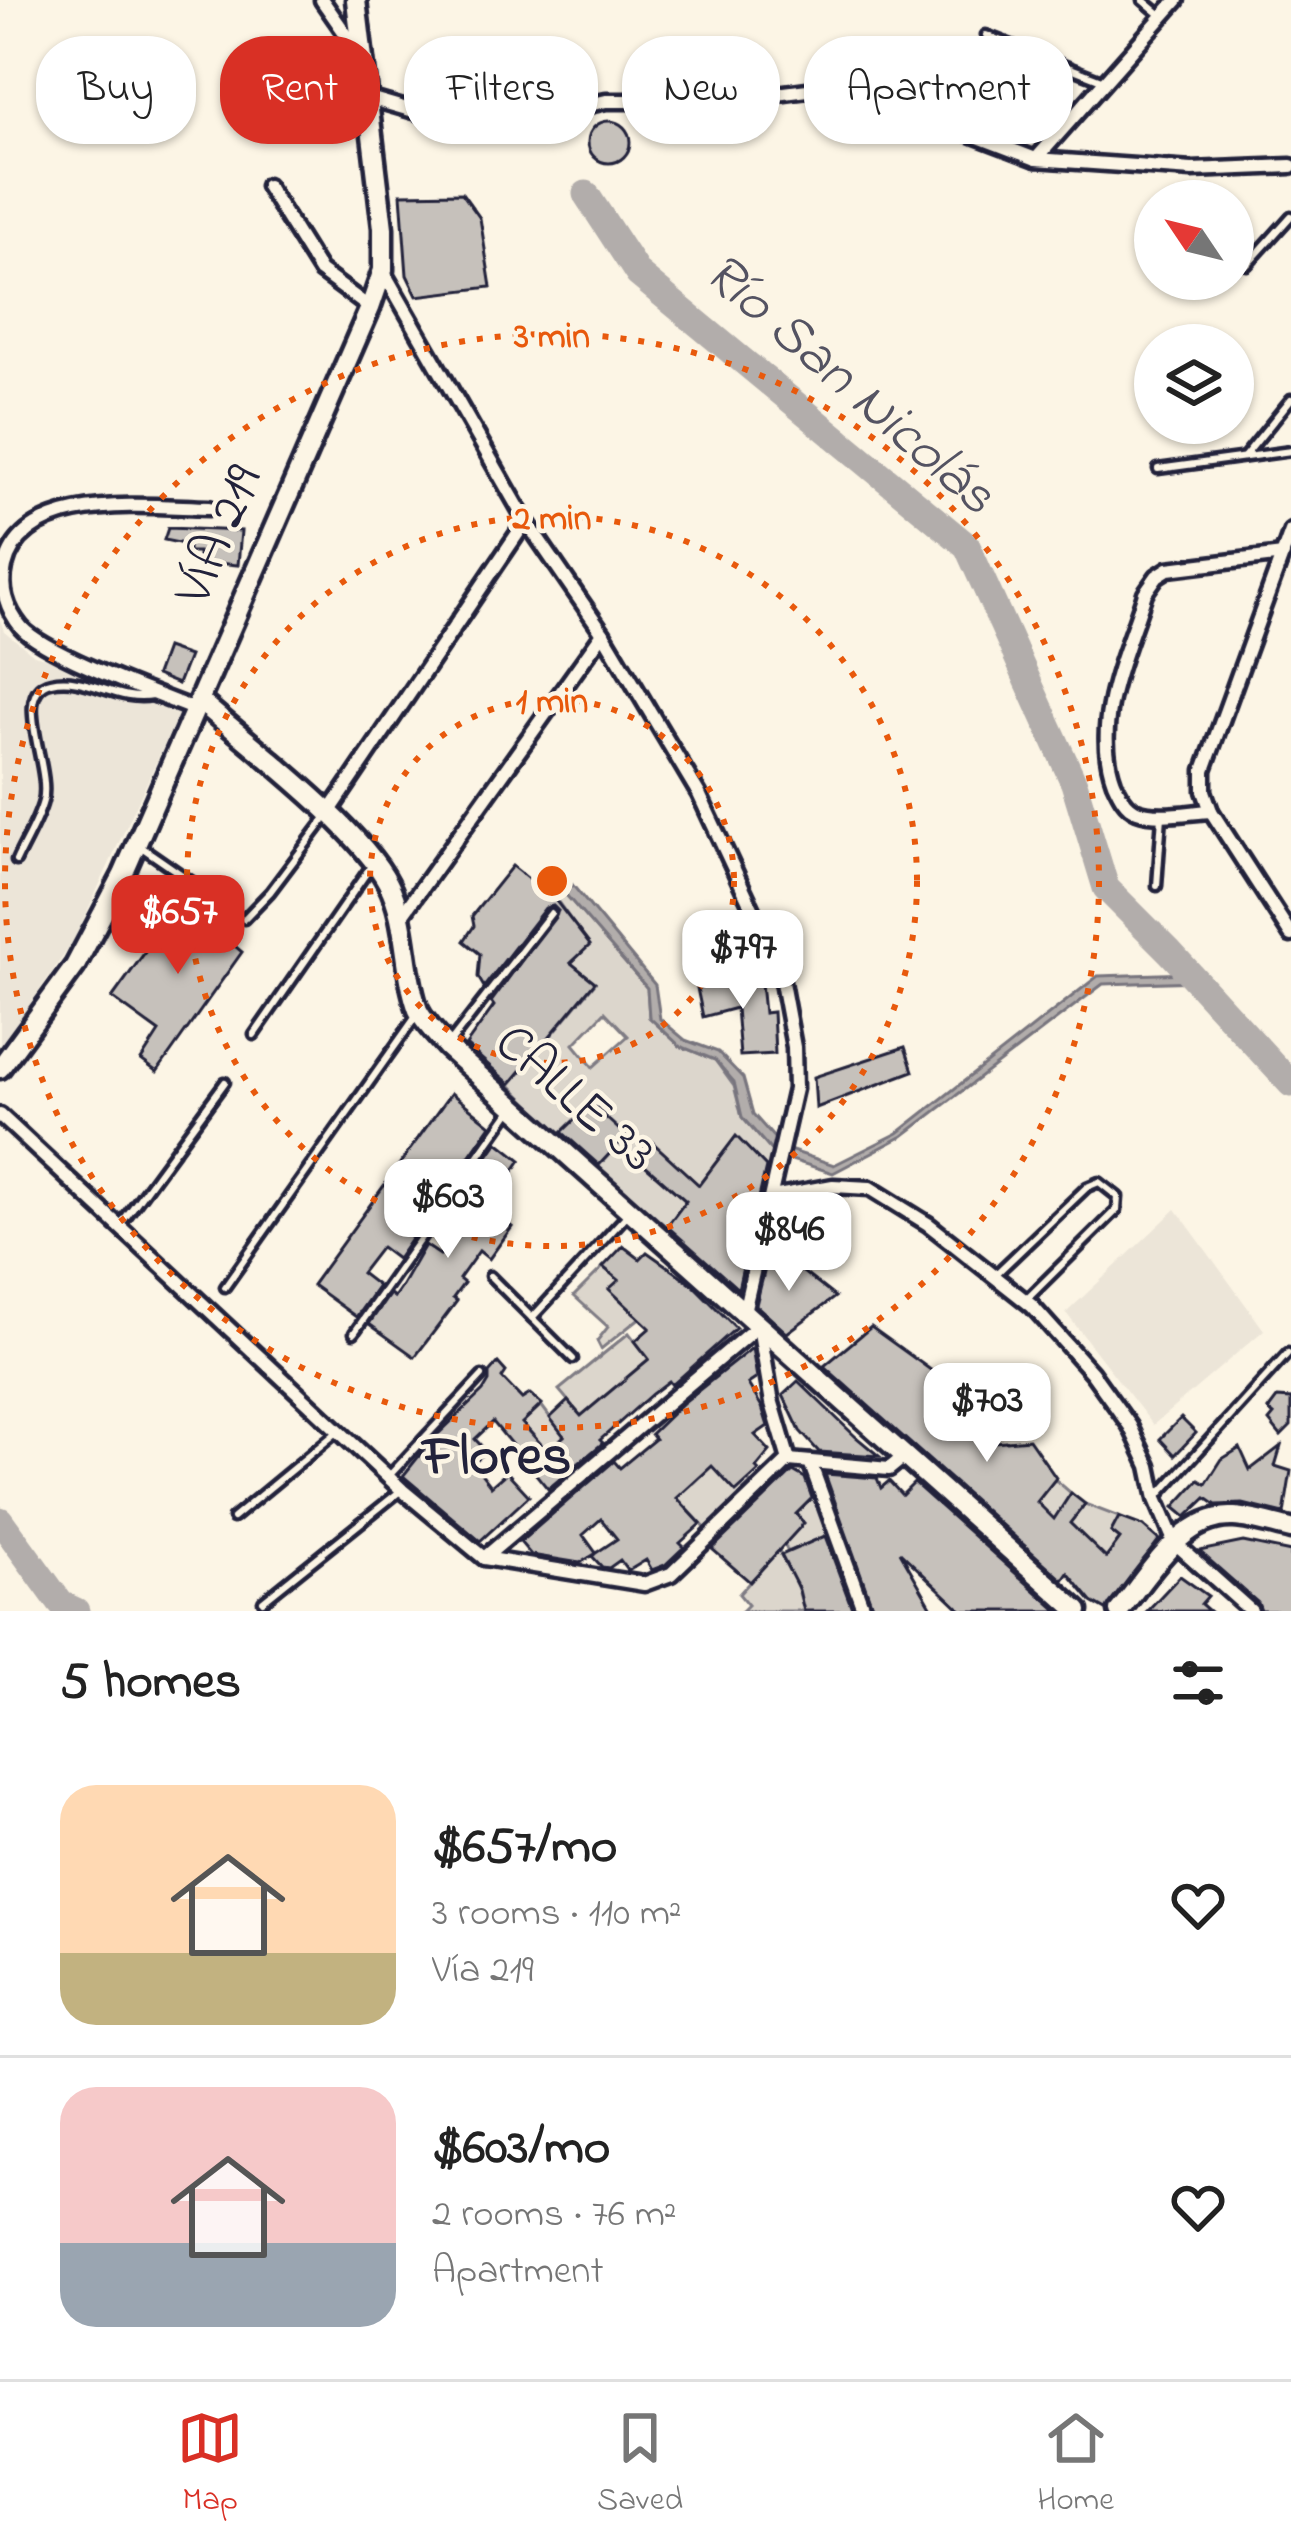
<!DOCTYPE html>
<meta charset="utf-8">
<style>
body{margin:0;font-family:"Indie Flower",sans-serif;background:#f6f6f6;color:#222;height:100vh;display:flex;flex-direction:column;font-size:45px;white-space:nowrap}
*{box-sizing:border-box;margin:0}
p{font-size:39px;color:#767676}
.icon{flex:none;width:66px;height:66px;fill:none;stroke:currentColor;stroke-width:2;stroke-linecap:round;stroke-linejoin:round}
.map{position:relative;height:1611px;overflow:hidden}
.panel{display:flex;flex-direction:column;background:#fff;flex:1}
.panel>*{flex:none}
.top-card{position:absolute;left:36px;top:36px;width:1221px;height:108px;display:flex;gap:24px}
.needle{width:78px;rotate:305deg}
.tools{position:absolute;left:1134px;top:180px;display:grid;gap:24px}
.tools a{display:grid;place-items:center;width:120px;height:120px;border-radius:50%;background:#fff;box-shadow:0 3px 9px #0004;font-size:60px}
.price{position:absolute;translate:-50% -102px;padding:0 27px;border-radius:24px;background:#fff;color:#222;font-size:39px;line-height:78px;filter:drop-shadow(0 3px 6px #0008)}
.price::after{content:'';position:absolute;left:50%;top:72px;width:36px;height:27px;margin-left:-18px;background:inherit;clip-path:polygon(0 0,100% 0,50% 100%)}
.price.selected{background:#d93025;color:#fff}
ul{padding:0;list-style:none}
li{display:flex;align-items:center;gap:36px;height:300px;padding:0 60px}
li+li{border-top:3px solid #e0e0e0}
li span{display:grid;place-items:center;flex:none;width:336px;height:240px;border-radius:36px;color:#555}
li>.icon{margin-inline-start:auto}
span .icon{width:144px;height:144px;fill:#fffc;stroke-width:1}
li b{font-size:51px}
h2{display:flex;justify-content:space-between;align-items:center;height:144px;padding:0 60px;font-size:51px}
.tag{padding:0 42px;border-radius:48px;background:#fff;box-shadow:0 3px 9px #0004;font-size:42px;line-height:108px}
.tag.selected{background:#d93025;color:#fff}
.tabs{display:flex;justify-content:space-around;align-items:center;height:168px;border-top:3px solid #e0e0e0;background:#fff;font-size:33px;color:#767676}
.tabs a{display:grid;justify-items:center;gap:6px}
.tabs .selected{color:#d93025}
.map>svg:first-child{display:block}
</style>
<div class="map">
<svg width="1291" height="1611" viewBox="0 0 1291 1611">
<rect width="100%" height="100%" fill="#fcf5e5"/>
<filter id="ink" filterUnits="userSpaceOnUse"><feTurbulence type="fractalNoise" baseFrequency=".00833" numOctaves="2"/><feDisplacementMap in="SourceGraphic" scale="24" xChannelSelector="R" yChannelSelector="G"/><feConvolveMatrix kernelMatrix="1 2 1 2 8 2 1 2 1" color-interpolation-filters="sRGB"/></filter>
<g filter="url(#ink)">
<g fill="#ece5d8">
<polygon points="0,620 4,631 34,655 83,669 180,711 73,942 0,1047"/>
<polygon points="1176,1209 1264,1330 1153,1425 1066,1313"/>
</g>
<g fill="#dcd6cc" stroke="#7f7c84" stroke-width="3" fill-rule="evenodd">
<path d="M547,873L647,988L649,1017L680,1046L715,1060L734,1086L742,1117L775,1155L771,1173L736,1137L699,1185L651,1142L637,1158L686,1201L666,1228L596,1169L626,1136L596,1109L605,1101L599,1097L559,1134L510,1085L595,983L571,963L589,945L558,902L532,880ZM605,1012L628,1036L593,1067L574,1044Z"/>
<polygon points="603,1267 619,1280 610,1290 634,1313 652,1308 601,1349 597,1341 608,1327 574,1296"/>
<polygon points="629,1333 649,1359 581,1416 559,1390"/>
<polygon points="541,1405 564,1436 547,1451 522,1423"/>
<polygon points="702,1459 746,1478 753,1487 709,1532 656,1475 694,1483 710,1468"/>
<polygon points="1022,1476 1057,1481 1071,1493 1063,1506 1076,1515 1085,1504 1119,1517 1111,1532 1120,1539 1106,1558 1034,1505 1046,1489"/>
<polygon points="815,1495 829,1534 788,1552 784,1544 803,1523 796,1514"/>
<path d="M778,1550C792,1565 799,1591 804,1611H742L748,1605L739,1594Z"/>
</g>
<polygon fill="#b2adab" stroke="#78757e" stroke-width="3" points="556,865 655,985 660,1019 685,1040 718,1052 743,1078 753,1114 783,1148 834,1165 898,1133 1098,976 1190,973 1197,981 1103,984 903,1136 833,1173 775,1155 742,1117 734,1082 715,1060 680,1046 649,1017 647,988 547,873"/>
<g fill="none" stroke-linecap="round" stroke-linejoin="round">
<g stroke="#b2adab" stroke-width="27">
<polyline points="586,194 638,274 967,546 1074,783 1106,888 1170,952 1291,1084"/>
<polyline points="0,1520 61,1604 76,1611"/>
</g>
</g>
<g fill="#c6c1bb" stroke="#22223b" stroke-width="3" fill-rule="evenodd">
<circle cx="609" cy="142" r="21"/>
<polygon points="462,193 480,218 491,287 417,296 407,275 401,194"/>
<polygon points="168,528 241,531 238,565 206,562 206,557 198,556 198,552 188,552 188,545 164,540"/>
<polygon points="166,648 189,656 178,684 156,675"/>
<polygon points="512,866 556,901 590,945 571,963 595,982 510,1084 466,1045 494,1006 491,1002 558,911 553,906 545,908 484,987 478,977 480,954 464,941 474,926 472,916"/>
<polygon points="184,898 234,933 229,941 242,952 157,1072 141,1060 159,1032 112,998"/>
<polygon points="760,973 764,1013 773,1012 775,1054 740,1056 736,1008 703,1017 697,988"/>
<polygon points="905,1047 913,1071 816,1108 814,1077"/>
<polygon points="451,1093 491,1125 397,1259 381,1247 361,1273 378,1286 356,1317 312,1285"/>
<polygon points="591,1104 626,1136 599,1165 562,1132"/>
<polygon points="736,1136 766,1167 738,1289 667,1226 686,1201 637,1158 651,1141 699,1185"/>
<polygon points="498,1142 521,1160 488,1208 512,1227 489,1259 479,1251 459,1279 464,1283 453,1298 457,1301 415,1357 369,1324 390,1294 394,1297 401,1287 425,1245 440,1255 456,1235 453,1233 473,1198 464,1190"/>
<polygon points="623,1246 640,1259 647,1252 691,1283 736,1328 672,1385 669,1381 652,1394 600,1440 603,1443 548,1489 493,1422 475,1439 486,1451 473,1463 491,1486 507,1472 529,1496 480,1541 403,1476 431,1441 483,1391 489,1381 489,1373 498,1363 506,1372 502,1378 522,1399 530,1394 542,1404 522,1423 547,1451 564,1436 550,1418 568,1401 581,1416 649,1359 635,1341 650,1328 609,1289 619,1280 603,1267"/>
<polygon points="769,1252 794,1265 835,1297 787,1333 756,1305"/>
<polygon points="871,1327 989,1412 977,1429 994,1442 1029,1439 1056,1478 1037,1502 1054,1519 1071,1493 1085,1504 1070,1523 1106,1558 1120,1539 1111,1532 1119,1517 1143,1526 1159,1540 1106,1610 1092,1602 1068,1573 1063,1580 824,1366"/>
<path d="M752,1348L757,1378L748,1384L762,1407L768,1426L755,1435L770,1451L756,1468L759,1471L736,1492L712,1466L677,1498L701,1524L680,1543L684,1547L665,1565L652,1570L646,1560L628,1571L620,1560L609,1568L602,1567L592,1556L595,1554L580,1563L531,1555L520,1542L614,1461L620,1468L655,1439L651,1434L684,1402ZM601,1519L617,1539L596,1553L583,1535Z"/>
<polygon points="798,1381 856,1437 879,1456 819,1452 800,1431 783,1395"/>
<polygon points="1277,1398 1291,1399 1291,1426 1281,1436 1269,1421 1274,1415 1268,1410"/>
<polygon points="1181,1418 1196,1433 1175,1455 1160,1439"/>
<polygon points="1281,1446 1275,1466 1291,1471 1284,1514 1243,1504 1216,1505 1206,1498 1186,1517 1174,1507 1199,1480 1206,1484 1222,1459 1240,1448 1250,1470"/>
<polygon points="793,1471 805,1478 812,1498 796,1514 804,1523 750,1582 712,1549"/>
<polygon points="825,1474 877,1478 881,1488 889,1481 902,1495 914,1483 1058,1611 962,1611 900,1552 934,1611 874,1611"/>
<polygon points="825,1536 853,1611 804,1611 799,1590 781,1555"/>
<polygon points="1243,1542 1291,1552 1291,1611 1261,1611 1258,1603 1199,1551"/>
<polygon points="1180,1576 1208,1596 1201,1604 1209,1611 1147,1611"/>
</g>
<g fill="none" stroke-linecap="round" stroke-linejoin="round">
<defs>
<g id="lane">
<polyline points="1143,0 1162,16"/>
<polyline points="986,35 1104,81"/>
<polyline points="1247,265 1291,216"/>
<polyline points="1244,457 1291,399"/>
<polyline points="1158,469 1291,451"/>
<polyline points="140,846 192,882"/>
<path d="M16,861C25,841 38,821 43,801C52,768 10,691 51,682C86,674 118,703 152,696"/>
<polyline points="1157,886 1162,816"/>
<polyline points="244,919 270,892 328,815"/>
<polyline points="254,1035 371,866"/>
<polyline points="449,1044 551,913"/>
<polyline points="120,1225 225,1082"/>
<polyline points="997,1273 1087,1187 1099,1182 1118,1197 1117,1210 1026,1300"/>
<polyline points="490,1276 573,1359"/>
<polyline points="225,1287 417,1015"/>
<polyline points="532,1318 627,1215"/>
<polyline points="354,1333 511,1110"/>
<polyline points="388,1477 482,1376"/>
<polyline points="1158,1496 1288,1353"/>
<polyline points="233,1518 336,1433"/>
<polyline points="263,1601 399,1492"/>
</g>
<g id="street">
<polyline points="322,0 359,53"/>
<polyline points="369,98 469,127 493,127 606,101 723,101 846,85 867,86 944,124 1036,159 1192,170 1291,166"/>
<polyline points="1036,159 1177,0"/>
<polyline points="267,186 320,271 370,308"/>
<polyline points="383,271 526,521 603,633 699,794 779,966 794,1047 795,1089 744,1312"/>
<polyline points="1291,531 1204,770 1204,791 1211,811 1291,935"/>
<path d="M196,710C158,695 44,654 21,627C7,610 0,589 5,567C23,490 148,507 209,508"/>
<path d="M1211,811C1190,812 1157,819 1137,811C1125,806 1119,793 1114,782C1091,720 1127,652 1145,593L1157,576L1168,569L1283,555"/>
<polyline points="328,814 526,521"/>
<polyline points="400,918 603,633"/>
<polyline points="0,1115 402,1490 484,1558 644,1584 671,1574 789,1460"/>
<polyline points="772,1197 833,1186 870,1188 928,1224 1032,1306 1092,1373 1130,1426 1149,1466 1156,1499 1175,1543 1251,1611"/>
<polyline points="759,1326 772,1403 789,1460"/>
<polyline points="789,1460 889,1469 906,1455"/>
<polyline points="810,1462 864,1611"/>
<polyline points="484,1558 759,1325"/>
</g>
<g id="secondary">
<path d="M200,701C250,745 359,827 388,883C408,921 403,970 418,1010C424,1023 438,1036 447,1047L1078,1611"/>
<polyline points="0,1068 75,966 123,875 370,308 383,270 383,228 356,0"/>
<path d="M1119,1611C1148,1576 1182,1514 1234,1517C1253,1518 1273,1525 1291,1529"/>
</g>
</defs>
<use href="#lane" stroke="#22223b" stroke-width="15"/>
<use href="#street" stroke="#22223b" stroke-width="21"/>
<use href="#secondary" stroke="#22223b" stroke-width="27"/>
<use href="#lane" stroke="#fcf5e5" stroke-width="6"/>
<use href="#street" stroke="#fcf5e5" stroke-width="12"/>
<use href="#secondary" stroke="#fcf5e5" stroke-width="18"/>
</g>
</g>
<g fill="none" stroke="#e8590c" stroke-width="6" stroke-dasharray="6 12">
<circle cx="552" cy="881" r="182"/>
<circle cx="552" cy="881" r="365"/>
<circle cx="552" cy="881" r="547"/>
</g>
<g text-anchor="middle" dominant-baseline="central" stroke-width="9" stroke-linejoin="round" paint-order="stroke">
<g font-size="54" fill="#22223b" stroke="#fcf5e5">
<text transform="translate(221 536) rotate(-67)">VÍA 219</text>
<text transform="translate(574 1100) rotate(41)">CALLE 33</text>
</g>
<g font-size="57" font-style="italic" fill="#545362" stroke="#fcf5e5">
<text transform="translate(848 386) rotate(41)">Río San Nicolás</text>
</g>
<g font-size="57" font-weight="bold" fill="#22223b" stroke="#fcf5e5">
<text x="497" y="1459">Flores</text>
</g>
</g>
<circle cx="552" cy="881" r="18" fill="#e8590c" stroke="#fcf5e5" stroke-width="6"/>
<g font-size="36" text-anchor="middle" font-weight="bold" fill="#e8590c" stroke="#fcf5e5" stroke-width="9" stroke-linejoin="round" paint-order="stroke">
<text x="552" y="347">3 min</text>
<text x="552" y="529">2 min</text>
<text x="552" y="712">1 min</text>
</g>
</svg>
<div class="tools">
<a><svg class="needle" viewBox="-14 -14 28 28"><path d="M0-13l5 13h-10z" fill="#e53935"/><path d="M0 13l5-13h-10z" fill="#767676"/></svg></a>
<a><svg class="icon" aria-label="layers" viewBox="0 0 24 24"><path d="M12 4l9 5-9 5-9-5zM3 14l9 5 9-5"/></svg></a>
</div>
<b class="price selected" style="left:178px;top:977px">$657</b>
<b class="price" style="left:743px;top:1012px">$797</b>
<b class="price" style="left:448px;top:1261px">$603</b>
<b class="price" style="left:789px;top:1294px">$846</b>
<b class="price" style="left:987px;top:1465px">$703</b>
<div class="top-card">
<a class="tag">Buy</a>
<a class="tag selected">Rent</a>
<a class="tag">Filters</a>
<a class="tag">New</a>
<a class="tag">Apartment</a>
</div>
</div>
<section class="panel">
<h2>5 homes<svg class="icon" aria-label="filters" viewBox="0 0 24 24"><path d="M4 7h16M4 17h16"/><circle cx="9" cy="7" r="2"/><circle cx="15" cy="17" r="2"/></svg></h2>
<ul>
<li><span style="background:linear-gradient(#ffd9b3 70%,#c2b280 0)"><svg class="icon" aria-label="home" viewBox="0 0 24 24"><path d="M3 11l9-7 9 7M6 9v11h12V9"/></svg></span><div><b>$657/mo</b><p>3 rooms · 110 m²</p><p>Vía 219</p></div><svg class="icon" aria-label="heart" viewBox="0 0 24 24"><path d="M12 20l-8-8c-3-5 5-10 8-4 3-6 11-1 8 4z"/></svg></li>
<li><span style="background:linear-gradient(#f6c9c9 65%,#9aa5b1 0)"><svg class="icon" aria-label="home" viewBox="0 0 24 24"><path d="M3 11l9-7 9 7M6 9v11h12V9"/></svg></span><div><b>$603/mo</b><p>2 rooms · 76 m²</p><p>Apartment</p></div><svg class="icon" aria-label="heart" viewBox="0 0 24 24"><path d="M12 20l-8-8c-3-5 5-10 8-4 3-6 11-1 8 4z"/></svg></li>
</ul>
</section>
<nav class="tabs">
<a class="selected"><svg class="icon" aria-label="map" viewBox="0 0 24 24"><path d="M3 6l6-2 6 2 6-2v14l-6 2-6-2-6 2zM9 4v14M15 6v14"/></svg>Map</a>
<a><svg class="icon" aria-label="saved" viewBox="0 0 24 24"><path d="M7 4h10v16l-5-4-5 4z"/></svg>Saved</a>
<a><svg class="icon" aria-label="home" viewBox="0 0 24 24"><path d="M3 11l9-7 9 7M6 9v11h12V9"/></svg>Home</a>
</nav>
